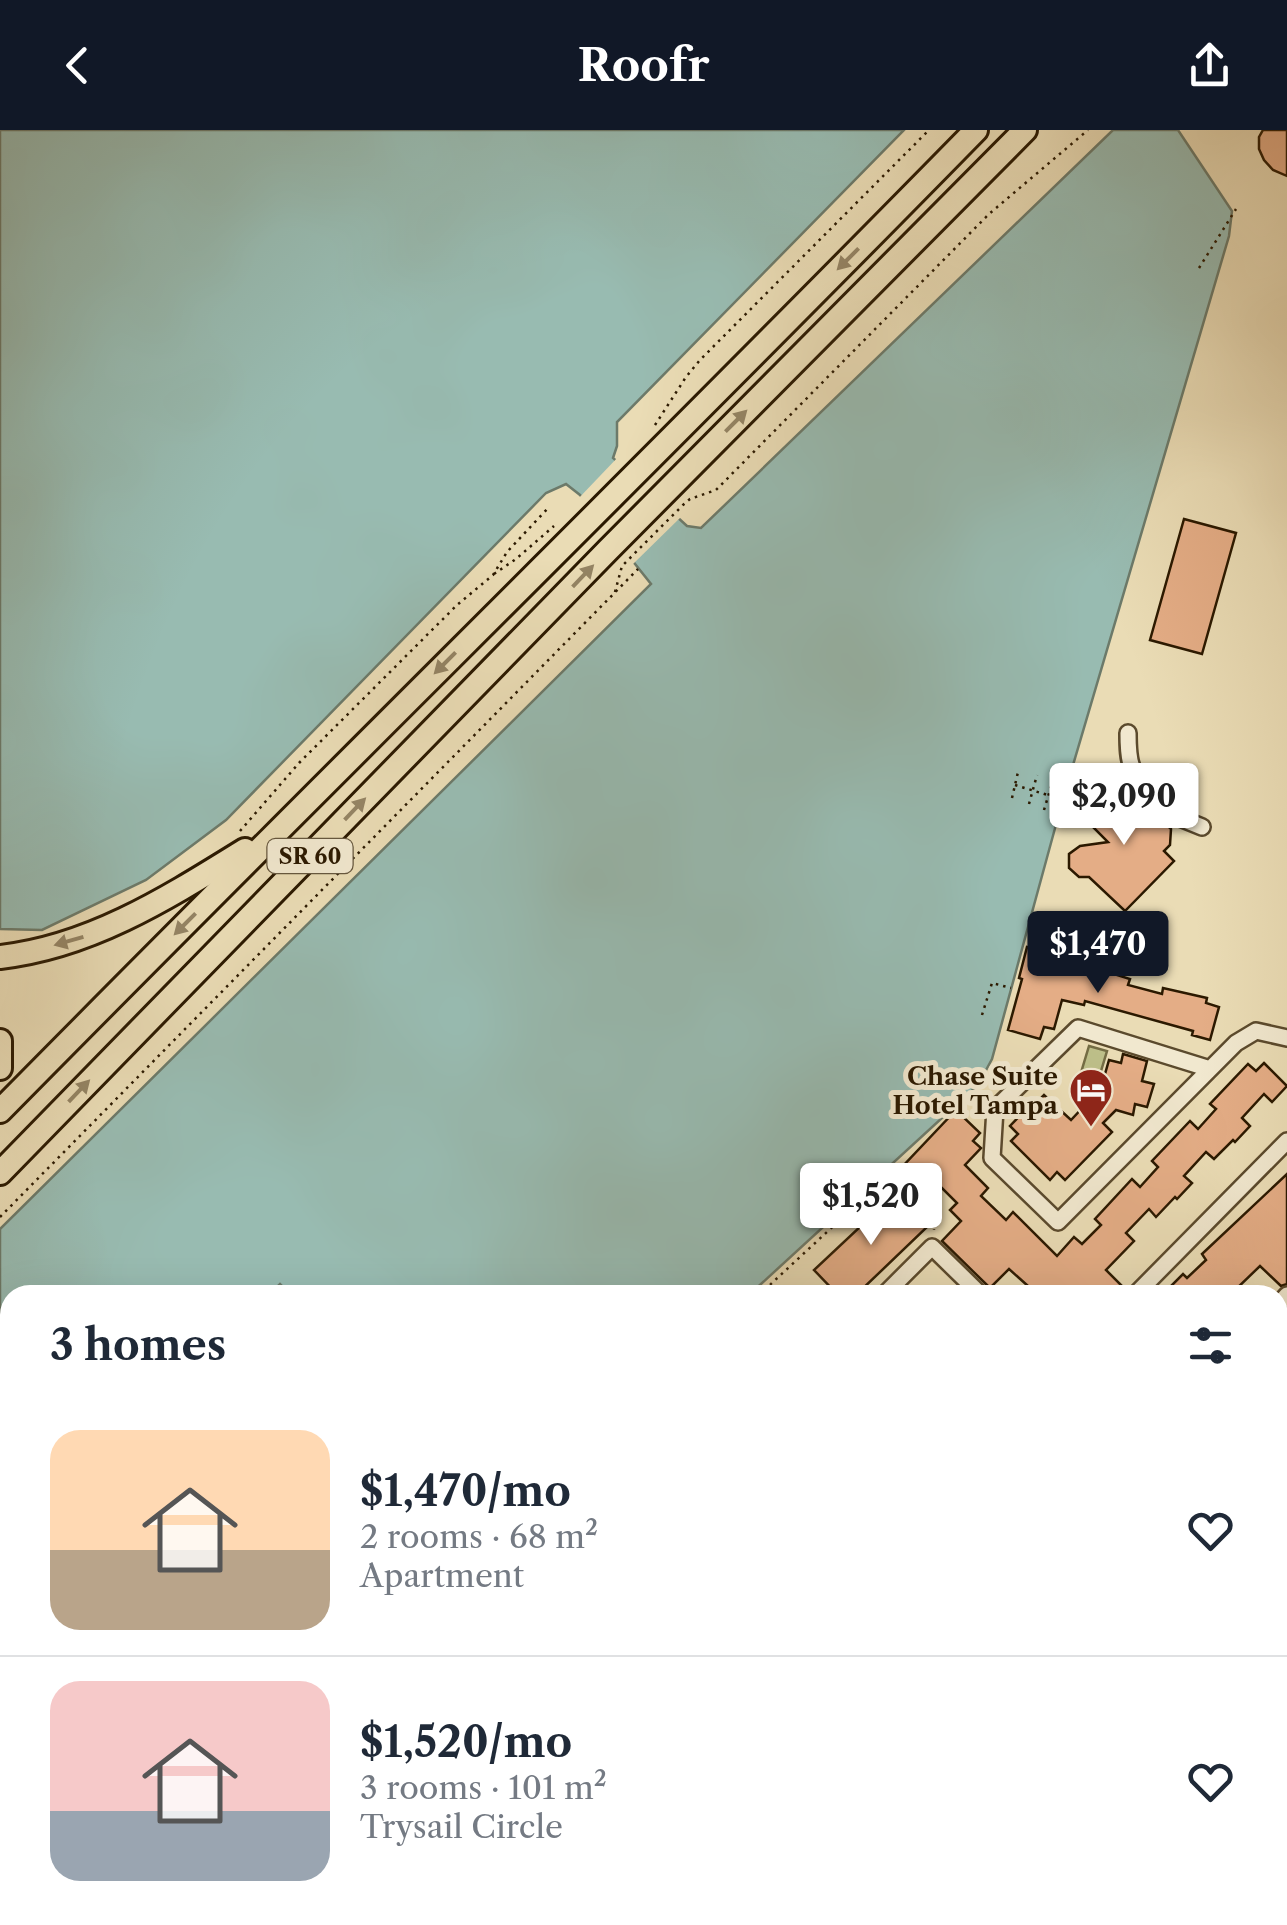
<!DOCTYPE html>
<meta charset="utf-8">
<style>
body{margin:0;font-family:"Libre Caslon Text",serif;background:#f2f2f3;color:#1f2937;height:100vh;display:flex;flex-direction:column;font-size:38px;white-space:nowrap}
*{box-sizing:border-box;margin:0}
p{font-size:32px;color:#747a83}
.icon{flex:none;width:55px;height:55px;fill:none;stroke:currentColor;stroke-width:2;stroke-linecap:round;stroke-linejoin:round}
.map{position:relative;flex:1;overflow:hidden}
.sheet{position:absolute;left:0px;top:1155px;width:1288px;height:640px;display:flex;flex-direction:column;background:#fff;border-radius:30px 30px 0 0;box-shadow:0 10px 40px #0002}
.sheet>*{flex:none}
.price{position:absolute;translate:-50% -85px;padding:0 22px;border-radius:10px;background:#fff;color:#222;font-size:32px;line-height:65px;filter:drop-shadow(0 2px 5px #0008)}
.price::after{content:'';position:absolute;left:50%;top:60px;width:30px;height:22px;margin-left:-15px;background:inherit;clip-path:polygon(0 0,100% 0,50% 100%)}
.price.selected{background:#111827;color:#fff}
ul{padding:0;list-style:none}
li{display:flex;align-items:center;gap:30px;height:250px;padding:0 50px}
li+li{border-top:2px solid #e0e1e3}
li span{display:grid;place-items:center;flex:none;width:280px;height:200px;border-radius:30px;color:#555}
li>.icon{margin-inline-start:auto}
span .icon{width:120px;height:120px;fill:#fffc;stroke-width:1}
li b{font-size:42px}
h2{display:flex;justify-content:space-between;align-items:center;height:120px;padding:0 50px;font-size:42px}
header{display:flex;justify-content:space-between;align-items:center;height:130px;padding:0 50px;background:#111827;color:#fff;font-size:45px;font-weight:700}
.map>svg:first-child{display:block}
</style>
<header><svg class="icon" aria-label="back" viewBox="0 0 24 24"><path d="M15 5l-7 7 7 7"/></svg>Roofr<svg class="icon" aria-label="share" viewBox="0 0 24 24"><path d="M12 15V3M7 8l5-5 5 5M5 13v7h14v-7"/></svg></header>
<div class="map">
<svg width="1287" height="1795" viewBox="0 0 1287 1795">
<rect width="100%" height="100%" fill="#eadcb5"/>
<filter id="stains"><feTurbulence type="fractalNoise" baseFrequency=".002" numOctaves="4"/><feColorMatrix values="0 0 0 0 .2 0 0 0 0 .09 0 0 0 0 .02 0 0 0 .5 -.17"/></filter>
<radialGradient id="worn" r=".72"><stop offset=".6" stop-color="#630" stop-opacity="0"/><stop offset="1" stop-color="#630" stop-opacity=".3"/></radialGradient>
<polygon fill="#bdbf89" stroke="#746c44" stroke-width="2.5" points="1089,916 1107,921 1095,961 1077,956"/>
<g fill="#98bbb1" stroke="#6c7a6a" stroke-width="2.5">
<polygon points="0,0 904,0 617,292 617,316 613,328 687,396 701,398 1113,0 1178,0 1232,81 1229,106 1063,669 992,929 978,955 749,1165 291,1165 280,1154 269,1165 10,1165 10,1436 0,1447 0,1099 651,454 580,365 566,354 546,363 226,690 146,750 42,800 0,799"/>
<polygon points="1287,1411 1287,1534 1278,1537 1278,1414"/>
<polygon points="0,1563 10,1573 10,1666 0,1656"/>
<polygon points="128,1785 226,1785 237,1795 138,1795"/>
<polygon points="517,1785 685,1785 696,1795 527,1795"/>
<polygon points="949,1785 1102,1785 1112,1795 959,1795"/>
</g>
<polygon fill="#eadcb5" points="619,326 683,385 631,436 577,370"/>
<g fill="#e4ad86" stroke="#2b1900" stroke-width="2.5">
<polygon points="1263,0 1287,0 1287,46 1273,40 1264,30 1259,19 1259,7"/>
<polygon points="1184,389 1236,403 1202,524 1150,510"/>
<polygon points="1126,657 1131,657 1146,673 1153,676 1156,684 1171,699 1170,715 1164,721 1174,731 1125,781 1089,747 1079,747 1069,738 1069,724 1080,716 1108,712 1086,690 1097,678 1097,665 1119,664"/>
<polygon points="1027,817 1105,836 1104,841 1130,849 1128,855 1162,864 1163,858 1207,868 1206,873 1219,877 1210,910 1192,905 1193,901 1085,871 1084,875 1062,870 1054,899 1044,897 1040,909 1008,900 1022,849 1019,848"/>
<polygon points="1123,924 1147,931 1142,951 1154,954 1147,977 1135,974 1133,985 1116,980 1103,993 1112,1002 1065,1050 1057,1042 1050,1050 1011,1011 1018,1004 1010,996 1032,973 1034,975 1044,965 1071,990 1101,958 1109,930 1121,933"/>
<polygon points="1264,933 1287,956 1272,972 1264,964 1242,988 1250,996 1235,1012 1233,1010 1214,1029 1206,1022 1184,1046 1192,1053 1177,1069 1175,1067 1156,1087 1149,1079 1126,1103 1134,1111 1106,1140 1125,1159 1119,1165 1038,1165 1009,1139 990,1158 942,1111 961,1091 950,1080 957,1073 935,1051 928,1059 903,1036 956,980 980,1003 973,1011 981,1018 965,1035 988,1058 981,1066 1006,1090 1013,1082 1057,1126 1074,1107 1082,1114 1101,1095 1095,1089 1132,1049 1140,1057 1158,1037 1152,1031 1190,991 1198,999 1216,979 1210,974 1248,934 1256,941"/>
<polygon points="1287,1044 1287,1154 1281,1156 1260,1136 1230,1165 1162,1165 1183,1144 1187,1148 1206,1130 1202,1124"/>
<polygon points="895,1064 926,1098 856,1165 838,1165 814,1140"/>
</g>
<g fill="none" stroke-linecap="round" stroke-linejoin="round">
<defs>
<g id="minor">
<path d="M1128,603C1128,635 1130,642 1154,665"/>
<polyline points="1164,675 1175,686 1202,697"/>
<polyline points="1210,939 1078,898 995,979 992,1028 1058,1092 1236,913 1256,901 1287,908"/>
<polyline points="884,1165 932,1117 981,1165"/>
<polyline points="1135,1165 1287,1011"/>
<polyline points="1278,1175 1287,1165"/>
<polyline points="1278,1190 1287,1199"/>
<polyline points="1278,1334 1284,1355 1287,1354"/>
<polyline points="1278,1658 1287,1655"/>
<polyline points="388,1785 398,1795"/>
<polyline points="816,1785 826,1795"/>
<polyline points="1272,1785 1282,1795"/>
</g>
<g id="highway">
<path d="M0,827C91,817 169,767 245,720"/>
<polyline points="0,911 0,938"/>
<path d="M0,981C324,652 653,330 976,0"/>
<polyline points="0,1043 608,420 1025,0"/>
</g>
</defs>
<use href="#minor" stroke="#5b4a2d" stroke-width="20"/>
<use href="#highway" stroke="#2b1900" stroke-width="28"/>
<g stroke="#2b1900" stroke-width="2.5" stroke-dasharray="2.5 5" stroke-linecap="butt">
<polyline points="1199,138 1236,79"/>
<polyline points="655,295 686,247 700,230 929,0"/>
<polyline points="494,444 516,429 554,396"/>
<polyline points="615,462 622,436 683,375 690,369 716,360 989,84 1088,0"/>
<polyline points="1015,655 1077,674 1093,660 1113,659 1113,645 1116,645"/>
<polyline points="1012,668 1018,642"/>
<polyline points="1029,674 1037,645"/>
<polyline points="1044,680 1053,650"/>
<polyline points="240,701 299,633 457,475 493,445 507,422 549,377"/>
<polyline points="982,885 992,853 1011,858"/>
<polyline points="0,1087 638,439"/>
<path d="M759,1165L883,1050L895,1048C911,1061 932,1077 934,1100"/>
<polyline points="1281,1368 1282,1379 1287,1384"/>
<polyline points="1278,1388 1287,1386"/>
</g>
<use href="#minor" stroke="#f1e8cf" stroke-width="15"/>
<use href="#highway" stroke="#eadcb5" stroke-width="22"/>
</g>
<defs><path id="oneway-solid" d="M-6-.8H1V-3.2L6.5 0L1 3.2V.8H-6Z" transform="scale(2.5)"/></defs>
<g fill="#948464">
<use href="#oneway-solid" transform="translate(848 129) rotate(135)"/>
<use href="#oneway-solid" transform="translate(736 291) rotate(-45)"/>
<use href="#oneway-solid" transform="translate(583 446) rotate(-46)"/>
<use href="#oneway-solid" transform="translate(445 533) rotate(135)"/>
<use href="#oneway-solid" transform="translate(355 679) rotate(-46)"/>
<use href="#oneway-solid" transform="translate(185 794) rotate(135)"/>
<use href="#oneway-solid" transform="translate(69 811) rotate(164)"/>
<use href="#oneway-solid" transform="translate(79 961) rotate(-46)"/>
</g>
<defs>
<symbol id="hotel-pin" viewBox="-11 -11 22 30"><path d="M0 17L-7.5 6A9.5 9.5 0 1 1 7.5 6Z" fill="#8f2418" stroke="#f1e8cf"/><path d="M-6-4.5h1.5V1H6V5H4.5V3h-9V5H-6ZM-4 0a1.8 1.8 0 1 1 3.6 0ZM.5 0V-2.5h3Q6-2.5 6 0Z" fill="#fff"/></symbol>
</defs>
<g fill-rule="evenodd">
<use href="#hotel-pin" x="1066" y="935" width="50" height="68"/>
</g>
<g text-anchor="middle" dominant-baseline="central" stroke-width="10" stroke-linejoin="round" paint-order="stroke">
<rect fill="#f1e8cf" stroke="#66573e" stroke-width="2.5" x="267.5" y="709" width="85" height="34" rx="8"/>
<g font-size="22" font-weight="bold" fill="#2b1900">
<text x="310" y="726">SR 60</text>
</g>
<g font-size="25" font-weight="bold" fill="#2b1900" stroke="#f1e8cf" text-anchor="end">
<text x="1058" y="946">Chase Suite<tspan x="1058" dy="29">Hotel Tampa</tspan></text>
</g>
</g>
<rect width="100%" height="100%" filter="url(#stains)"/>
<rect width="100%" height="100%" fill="url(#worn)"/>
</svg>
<b class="price" style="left:1124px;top:718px">$2,090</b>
<b class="price selected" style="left:1098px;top:866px">$1,470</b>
<b class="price" style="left:871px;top:1118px">$1,520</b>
<section class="sheet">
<h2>3 homes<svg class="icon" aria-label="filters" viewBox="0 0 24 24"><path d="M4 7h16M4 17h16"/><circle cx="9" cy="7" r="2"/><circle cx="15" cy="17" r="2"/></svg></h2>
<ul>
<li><span style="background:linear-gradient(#ffd9b3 60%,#b9a48a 0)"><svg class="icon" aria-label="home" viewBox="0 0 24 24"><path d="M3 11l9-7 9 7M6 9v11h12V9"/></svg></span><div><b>$1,470/mo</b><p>2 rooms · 68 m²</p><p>Apartment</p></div><svg class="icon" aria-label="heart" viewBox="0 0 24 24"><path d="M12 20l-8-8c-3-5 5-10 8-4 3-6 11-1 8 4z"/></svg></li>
<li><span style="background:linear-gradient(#f6c9c9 65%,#9aa5b1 0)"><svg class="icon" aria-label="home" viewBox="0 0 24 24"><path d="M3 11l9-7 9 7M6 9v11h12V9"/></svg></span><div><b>$1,520/mo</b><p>3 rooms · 101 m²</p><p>Trysail Circle</p></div><svg class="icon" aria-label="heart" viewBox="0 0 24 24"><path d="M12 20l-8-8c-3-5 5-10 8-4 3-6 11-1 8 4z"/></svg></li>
</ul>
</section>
</div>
